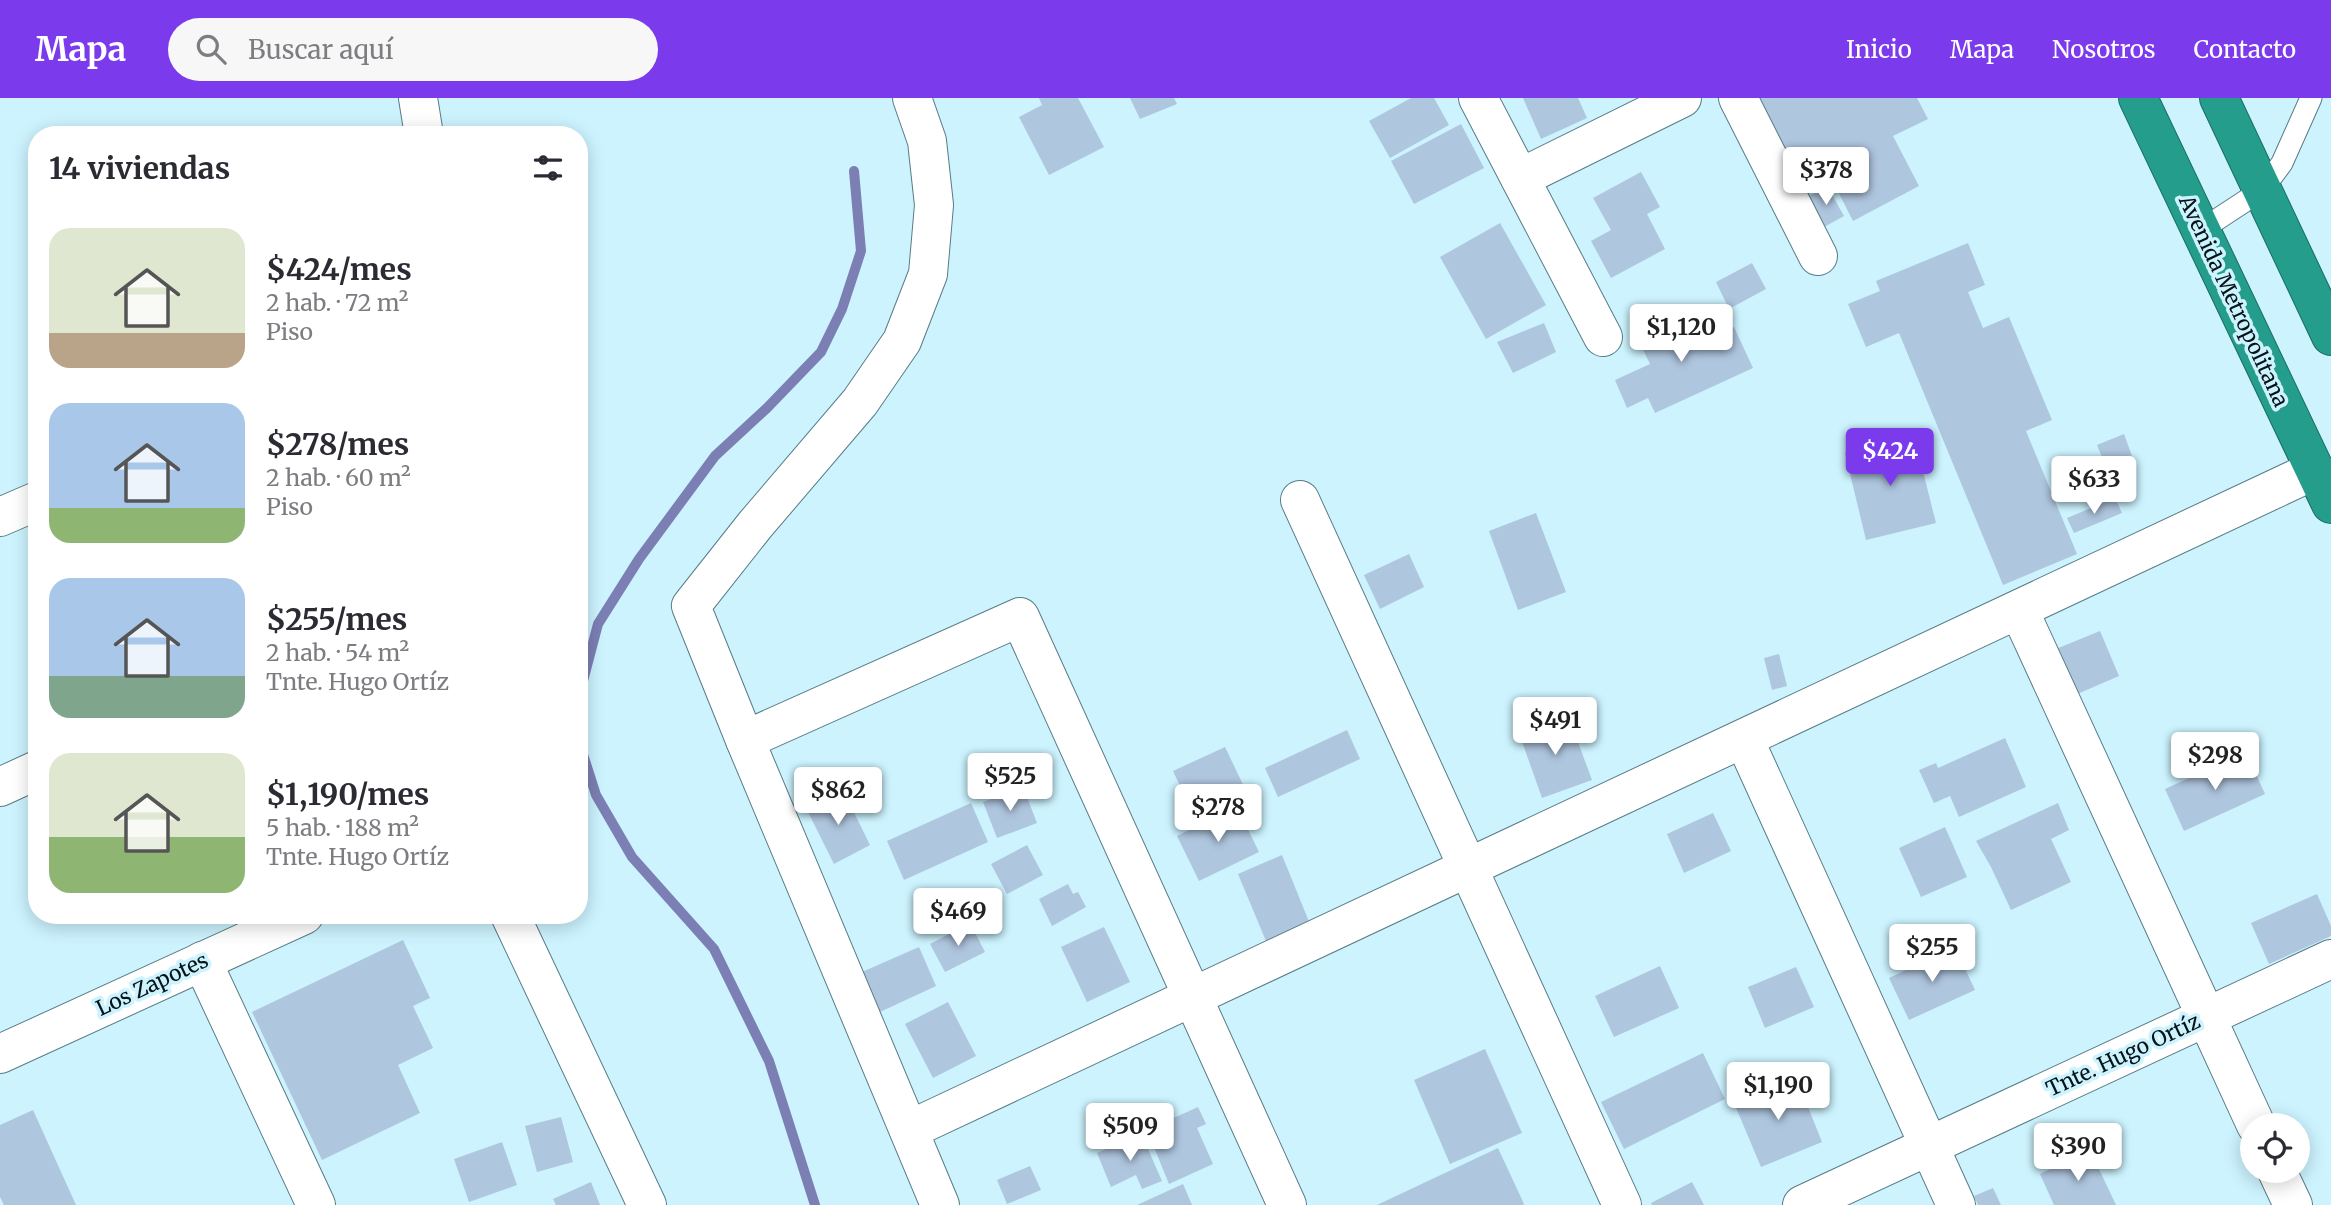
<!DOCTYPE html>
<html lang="es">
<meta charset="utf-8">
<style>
body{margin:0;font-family:Merriweather,serif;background:#f7f7f7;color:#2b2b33;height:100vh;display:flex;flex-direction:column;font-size:26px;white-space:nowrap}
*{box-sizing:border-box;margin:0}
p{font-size:23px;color:#7c7c81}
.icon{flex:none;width:38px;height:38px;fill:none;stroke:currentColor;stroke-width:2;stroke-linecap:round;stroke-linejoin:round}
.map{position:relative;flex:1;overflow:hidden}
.side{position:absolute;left:28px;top:28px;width:560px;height:798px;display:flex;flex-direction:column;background:#fff;border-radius:28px;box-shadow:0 4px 18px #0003}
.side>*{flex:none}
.buttons{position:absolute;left:2240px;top:1015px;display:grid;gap:14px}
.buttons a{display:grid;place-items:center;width:70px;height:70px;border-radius:50%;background:#fff;box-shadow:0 4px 18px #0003;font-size:35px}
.price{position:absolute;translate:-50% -60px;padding:0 16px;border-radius:7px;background:#fff;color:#222;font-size:23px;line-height:46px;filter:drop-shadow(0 2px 4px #0008)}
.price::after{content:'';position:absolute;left:50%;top:42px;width:21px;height:16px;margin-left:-10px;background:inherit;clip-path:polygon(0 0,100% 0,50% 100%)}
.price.on{background:#7c3aed;color:#fff}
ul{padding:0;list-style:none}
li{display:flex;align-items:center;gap:21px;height:175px;padding:0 21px}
li span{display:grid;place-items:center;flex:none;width:196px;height:140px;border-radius:21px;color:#555}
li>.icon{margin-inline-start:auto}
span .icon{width:84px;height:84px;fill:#fffc;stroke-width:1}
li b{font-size:30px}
h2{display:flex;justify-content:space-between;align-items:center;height:84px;padding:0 21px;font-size:30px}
header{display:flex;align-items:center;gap:42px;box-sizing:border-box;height:98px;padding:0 35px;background:#7c3aed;color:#fff}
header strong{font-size:33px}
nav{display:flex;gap:38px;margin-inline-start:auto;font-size:24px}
.search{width:490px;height:63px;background:#f7f7f7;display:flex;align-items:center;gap:18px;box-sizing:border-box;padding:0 24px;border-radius:38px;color:#7c7c81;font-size:26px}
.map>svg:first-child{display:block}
</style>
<header>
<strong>Mapa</strong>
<div class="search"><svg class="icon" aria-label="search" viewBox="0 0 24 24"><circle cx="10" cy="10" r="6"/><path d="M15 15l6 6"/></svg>Buscar aquí</div>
<nav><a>Inicio</a><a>Mapa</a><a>Nosotros</a><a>Contacto</a></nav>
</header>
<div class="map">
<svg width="2331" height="1107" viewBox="0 0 2331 1107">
<rect width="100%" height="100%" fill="#ccf3fe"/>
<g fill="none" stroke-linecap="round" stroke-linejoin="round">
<g stroke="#7c7fb3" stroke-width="10">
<polyline points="579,598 598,526 639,461 715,358 767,310 821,254 842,211 861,153 854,73"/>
<polyline points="579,644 596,697 632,759 714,851 769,963 815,1107"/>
</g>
</g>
<g fill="#afc6df">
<polygon points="1039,0 1078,0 1104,49 1049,77 1019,19 1042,7"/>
<polygon points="1130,0 1174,0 1177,6 1140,21"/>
<polygon points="1411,0 1434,0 1449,27 1390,60 1369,23"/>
<polygon points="1523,0 1578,0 1587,20 1541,41"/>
<polygon points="1756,0 1917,0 1928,21 1893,38 1919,88 1853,123 1828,74 1801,88"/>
<polygon points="1461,26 1484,70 1414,106 1391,63"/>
<polygon points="1641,74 1660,109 1647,116 1665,151 1611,180 1591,143 1611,132 1593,100"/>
<polygon points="1827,88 1844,118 1824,129 1807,99"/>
<polygon points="1500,125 1546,207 1486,241 1440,159"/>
<polygon points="1968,145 1985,187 1968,194 1983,230 2009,219 2052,322 2026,333 2077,456 2003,487 1899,235 1866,249 1848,206 1880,193 1876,183"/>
<polygon points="1752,165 1766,191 1729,211 1716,184"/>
<polygon points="1674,213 1691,249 1734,229 1753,270 1655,315 1648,300 1627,310 1615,282 1650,266 1633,231"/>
<polygon points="1544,225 1556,254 1513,275 1497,244"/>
<polygon points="2124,336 2132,358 2106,369 2097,347"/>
<polygon points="1914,338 1936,425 1866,442 1845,355"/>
<polygon points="2115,400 2122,415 2074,435 2067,420"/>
<polygon points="1536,415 1566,494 1518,512 1489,433"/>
<polygon points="1409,456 1424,489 1380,511 1364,477"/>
<polygon points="2100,533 2119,578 2075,597 2056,551"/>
<polygon points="1779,556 1787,588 1772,592 1764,560"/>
<polygon points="1568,617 1592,682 1542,700 1519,635"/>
<polygon points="1347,632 1360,661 1278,699 1265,670"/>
<polygon points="2005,640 2026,689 1959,719 1950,698 1934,705 1919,672 1936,665 1938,670"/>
<polygon points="1225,649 1247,695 1195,720 1173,673"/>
<polygon points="2246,654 2265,696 2184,733 2165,691"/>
<polygon points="1023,689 1037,725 997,740 983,704"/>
<polygon points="843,692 870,747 834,766 806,710"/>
<polygon points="971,705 988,744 904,782 887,743"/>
<polygon points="2058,705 2069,732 2051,741 2071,784 2011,812 1991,769 1976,743"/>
<polygon points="1237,709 1259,754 1199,783 1177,738"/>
<polygon points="1713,715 1731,753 1684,775 1667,736"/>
<polygon points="1945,729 1967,779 1921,799 1899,750"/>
<polygon points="1027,747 1043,777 1007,796 991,766"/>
<polygon points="1282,757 1314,836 1271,855 1238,776"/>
<polygon points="1068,786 1073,796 1078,794 1086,809 1052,828 1039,801"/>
<polygon points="2317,796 2331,828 2331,838 2269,866 2251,825"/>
<polygon points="970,825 985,854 945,874 930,846"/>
<polygon points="1104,829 1130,884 1087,904 1061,849"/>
<polygon points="403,842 430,900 413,908 433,950 398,967 420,1015 322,1062 252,914"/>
<polygon points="919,849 936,888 880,914 862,874"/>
<polygon points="1955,849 1975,892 1909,922 1889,880"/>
<polygon points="1660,868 1679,910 1614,939 1595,898"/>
<polygon points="1796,869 1814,909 1765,930 1748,889"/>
<polygon points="948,904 976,958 933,980 905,926"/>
<polygon points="1485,951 1522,1035 1450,1066 1414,982"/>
<polygon points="1703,955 1725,1001 1624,1051 1601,1004"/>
<polygon points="1796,979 1822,1044 1761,1069 1734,1005"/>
<polygon points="1198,1009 1206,1026 1197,1030 1213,1066 1169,1086 1147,1032"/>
<polygon points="33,1012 76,1107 4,1107 0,1099 0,1027"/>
<polygon points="561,1019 573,1064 537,1074 525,1028"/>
<polygon points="1141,1035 1162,1083 1142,1091 1136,1077 1111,1089 1097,1055"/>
<polygon points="502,1044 517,1087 469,1104 454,1061"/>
<polygon points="1498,1050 1524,1106 1523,1107 1377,1107"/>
<polygon points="2090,1052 2116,1107 2054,1107 2040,1076"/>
<polygon points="1030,1068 1041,1092 1007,1106 997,1082"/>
<polygon points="591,1084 600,1107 556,1107 553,1101"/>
<polygon points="1692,1084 1704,1107 1652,1107 1651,1105"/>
<polygon points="1183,1086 1192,1107 1137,1107"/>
<polygon points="1993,1090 2001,1107 1978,1107 1974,1098"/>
</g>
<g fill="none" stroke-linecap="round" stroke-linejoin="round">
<defs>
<polyline id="lane" points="2201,132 2262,92 2282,65 2311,0"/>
<g id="street">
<polyline points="418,0 424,37"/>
<polyline points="912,0 927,43 934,107 928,176 902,243 860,304 755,427 691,508 745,642 940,1107"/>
<polyline points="1478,0 1603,239"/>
<polyline points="1738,0 1818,158"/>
<polyline points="1520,80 1682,0"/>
<polyline points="1300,402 1622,1107"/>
<polyline points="0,419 37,403"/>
<polyline points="2019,512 2256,1027"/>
<polyline points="1744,641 1956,1107"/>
<polyline points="745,642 1020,519 1287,1107"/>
<polyline points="0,689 37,672"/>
<polyline points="510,817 647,1107"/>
<polyline points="202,863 316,1107"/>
<polyline points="0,956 304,817"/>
<polyline points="909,1032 2315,372"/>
<polyline points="2277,1073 2293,1107"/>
<polyline points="1802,1107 2331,861"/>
</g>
<g id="highway">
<polyline points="2138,0 2331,406"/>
<polyline points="2219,0 2331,238"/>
</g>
</defs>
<use href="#lane" stroke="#587c85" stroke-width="23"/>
<use href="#street" stroke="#587c85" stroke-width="40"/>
<use href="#highway" stroke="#1a6d63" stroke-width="40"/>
<use href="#lane" stroke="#fff" stroke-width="21"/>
<use href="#street" stroke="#fff" stroke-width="38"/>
<use href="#highway" stroke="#249d8c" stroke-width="38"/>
</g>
<g text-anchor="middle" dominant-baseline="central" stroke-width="7" stroke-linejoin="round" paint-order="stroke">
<g font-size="21" fill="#061418" stroke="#ccf3fe">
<text transform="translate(2234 203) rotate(65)">Avenida Metropolitana</text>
<text transform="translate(152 886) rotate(-25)">Los Zapotes</text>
<text transform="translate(2123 957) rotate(-25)">Tnte. Hugo Ortíz</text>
</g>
</g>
</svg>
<div class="buttons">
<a><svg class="icon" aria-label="locate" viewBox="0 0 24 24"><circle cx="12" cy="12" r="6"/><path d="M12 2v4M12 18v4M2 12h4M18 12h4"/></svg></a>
</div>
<b class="price" style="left:1826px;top:109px">$378</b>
<b class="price" style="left:1681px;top:266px">$1,120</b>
<b class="price on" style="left:1890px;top:390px">$424</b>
<b class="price" style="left:2094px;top:418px">$633</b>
<b class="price" style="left:1555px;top:659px">$491</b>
<b class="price" style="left:2215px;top:694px">$298</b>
<b class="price" style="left:1010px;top:715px">$525</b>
<b class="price" style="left:838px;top:729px">$862</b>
<b class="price" style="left:1218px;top:746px">$278</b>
<b class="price" style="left:958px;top:850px">$469</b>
<b class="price" style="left:1932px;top:886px">$255</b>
<b class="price" style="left:1778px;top:1024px">$1,190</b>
<b class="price" style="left:1130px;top:1065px">$509</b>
<b class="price" style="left:2078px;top:1085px">$390</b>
<section class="side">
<h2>14 viviendas<svg class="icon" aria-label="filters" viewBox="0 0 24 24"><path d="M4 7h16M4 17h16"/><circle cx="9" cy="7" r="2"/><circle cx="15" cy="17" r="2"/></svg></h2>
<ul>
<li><span style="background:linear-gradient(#dfe7d0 75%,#b9a48a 0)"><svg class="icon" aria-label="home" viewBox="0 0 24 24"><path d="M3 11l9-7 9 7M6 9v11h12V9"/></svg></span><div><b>$424/mes</b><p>2 hab. · 72 m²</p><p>Piso</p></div></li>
<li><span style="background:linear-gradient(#a9c7e8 75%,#8fb573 0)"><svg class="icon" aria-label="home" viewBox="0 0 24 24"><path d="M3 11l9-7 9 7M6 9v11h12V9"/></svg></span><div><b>$278/mes</b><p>2 hab. · 60 m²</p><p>Piso</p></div></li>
<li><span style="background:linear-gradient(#a9c7e8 70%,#7fa58c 0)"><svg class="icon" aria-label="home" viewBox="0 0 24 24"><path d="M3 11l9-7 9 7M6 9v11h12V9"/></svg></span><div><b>$255/mes</b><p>2 hab. · 54 m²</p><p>Tnte. Hugo Ortíz</p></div></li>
<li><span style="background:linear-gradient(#dfe7d0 60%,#8fb573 0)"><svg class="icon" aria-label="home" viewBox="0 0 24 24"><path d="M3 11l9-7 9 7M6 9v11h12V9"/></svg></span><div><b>$1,190/mes</b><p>5 hab. · 188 m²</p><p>Tnte. Hugo Ortíz</p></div></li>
</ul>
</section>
</div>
